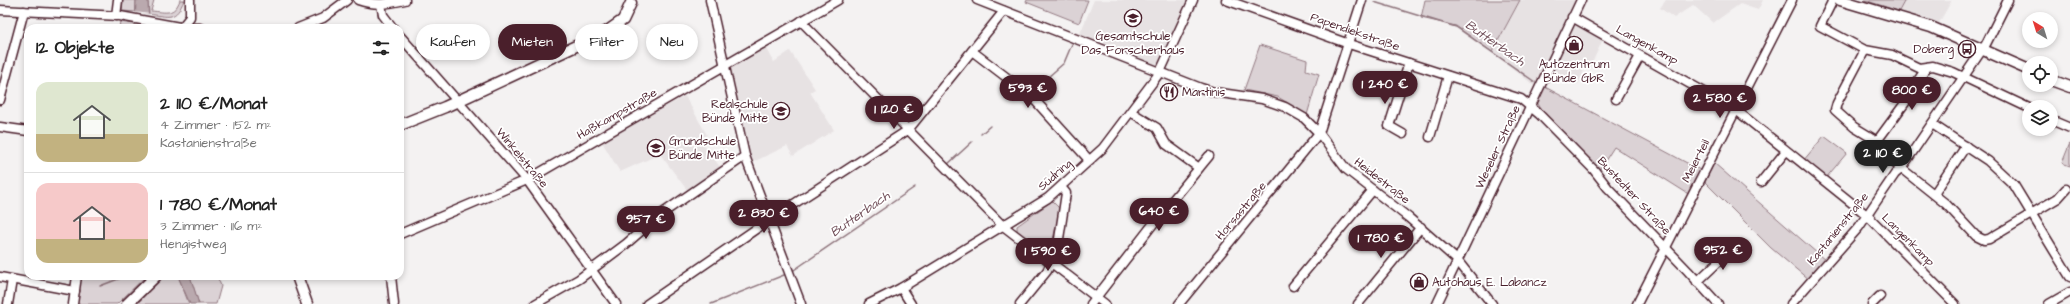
<!DOCTYPE html>
<html lang="de">
<meta charset="utf-8">
<style>
body{margin:0;font-family:"Architects Daughter",sans-serif;background:#f6f6f6;color:#222;height:100vh;display:flex;flex-direction:column;font-size:15px;white-space:nowrap}
*{box-sizing:border-box;margin:0}
p{font-size:13px;color:#767676}
.icon{flex:none;width:22px;height:22px;fill:none;stroke:currentColor;stroke-width:2;stroke-linecap:round;stroke-linejoin:round}
.map{position:relative;flex:1;overflow:hidden}
.panel{position:absolute;left:24px;top:24px;width:380px;height:256px;display:flex;flex-direction:column;background:#fff;border-radius:12px;box-shadow:0 2px 6px #0003}
.panel>*{flex:none}
.top-card{position:absolute;left:416px;top:24px;width:380px;height:36px;display:flex;gap:8px}
.needle{width:26px;rotate:322deg}
.buttons{position:absolute;left:2022px;top:12px;display:grid;gap:8px}
.buttons a{display:grid;place-items:center;width:36px;height:36px;border-radius:50%;background:#fff;box-shadow:0 2px 6px #0003;font-size:20px}
.price{position:absolute;translate:-50% -34px;padding:0 9px;border-radius:14px;background:#4a1f2b;color:#fff;font-size:13px;line-height:26px;filter:drop-shadow(0 1px 2px #0008)}
.price::after{content:'';position:absolute;left:50%;top:24px;width:12px;height:9px;margin-left:-6px;background:inherit;clip-path:polygon(0 0,100% 0,50% 100%)}
.price.on{background:#222;color:#fff}
ul{padding:0;list-style:none}
li{display:flex;align-items:center;gap:12px;height:100px;padding:0 12px}
li+li{border-top:1px solid #e0e0e0}
li span{display:grid;place-items:center;flex:none;width:112px;height:80px;border-radius:12px;color:#555}
li>.icon{margin-inline-start:auto}
span .icon{width:48px;height:48px;fill:#fffc;stroke-width:1}
li b{font-size:17px}
h2{display:flex;justify-content:space-between;align-items:center;height:48px;padding:0 12px;font-size:17px}
.tag{padding:0 14px;border-radius:18px;background:#fff;box-shadow:0 2px 6px #0003;font-size:14px;line-height:36px}
.tag.on{background:#4a1f2b;color:#fff}
.map>svg:first-child{display:block}
</style>
<div class="map">
<svg width="2070" height="304" viewBox="0 0 2070 304">
<rect width="100%" height="100%" fill="#f4f2f2"/>
<filter id="ink" filterUnits="userSpaceOnUse"><feTurbulence type="fractalNoise" baseFrequency=".025" numOctaves="2"/><feDisplacementMap in="SourceGraphic" scale="8" xChannelSelector="R" yChannelSelector="G"/><feConvolveMatrix kernelMatrix="1 2 1 2 8 2 1 2 1" color-interpolation-filters="sRGB"/></filter>
<g filter="url(#ink)">
<g fill="#e7e2e3">
<polygon points="1094,0 1187,0 1158,64 1153,65 1079,36"/>
<polygon points="1520,0 1577,0 1536,87 1492,52"/>
<polygon points="1666,0 1763,0 1758,10 1740,4 1713,23 1693,5 1674,18 1660,8"/>
<polygon points="1905,0 1952,0 1939,23 1899,11"/>
<polygon points="1574,25 1578,25 1603,39 1589,70 1585,68 1578,84 1552,70"/>
<polygon points="766,47 774,62 790,51 815,89 810,92 834,130 793,156 787,146 753,162 749,152 731,69 734,65"/>
<polygon points="685,96 707,135 699,138 720,167 687,190 660,154 620,172 602,142"/>
</g>
<g fill="#dbd2d5" stroke="#927880">
<polygon points="123,0 136,0 136,12 122,11"/>
<path d="M148,0H154L151,11C166,12 174,16 180,0H184C176,21 169,17 149,14Z"/>
<polygon points="1027,0 1088,0 1079,23 1026,2"/>
<polygon points="1425,0 1520,0 1492,52 1456,26 1421,18"/>
<polygon points="1864,0 1905,0 1899,11"/>
<polygon points="120,22 134,24 135,28 119,28"/>
<polygon points="1260,45 1307,60 1306,70 1319,74 1307,115 1278,97 1244,90"/>
<polygon points="1545,87 1702,171 1690,195 1614,147 1598,172 1545,116 1537,102"/>
<polygon points="1824,136 1847,153 1825,179 1803,161"/>
<polygon points="2070,143 2070,166 2062,163"/>
<polygon points="1714,163 1826,261 1809,280 1771,248 1705,182"/>
<polygon points="1052,201 1060,209 1050,252 1047,254 1017,231 1017,226"/>
<polygon points="79,276 146,276 117,304 75,304"/>
<polygon points="163,276 178,276 189,304 137,304"/>
<polygon points="190,276 217,276 221,286 216,304 199,304"/>
</g>
<g fill="#baa9ae" stroke="#8d727a">
<polygon points="136,0 148,0 149,28 135,28"/>
<polygon points="178,276 190,276 199,304 190,304"/>
</g>
<polygon fill="#f4f2f2" points="134,12 151,14 151,27 132,24"/>
<g fill="none" stroke-linecap="round" stroke-linejoin="round">
<g stroke="#8d727a" stroke-width="1.5">
<polyline points="1374,2 1456,27 1535,82"/>
<polyline points="1031,92 1064,63 1072,44"/>
<polyline points="981,134 990,126"/>
<polyline points="948,164 972,142"/>
<polyline points="794,270 915,187"/>
<polyline points="100,286 126,276"/>
<polyline points="711,304 784,275"/>
</g>
<defs>
<g id="minor">
<path d="M358,0C375,6 388,4 405,0"/>
<polyline points="710,0 745,156 801,304"/>
<polyline points="977,0 1201,88 1214,92 1262,99 1285,107 1304,118 1319,133 1346,169 1409,218 1457,260 1492,304"/>
<polyline points="1226,0 1349,44 1521,99 1539,114 1594,170 1608,188 1688,271 1718,304"/>
<polyline points="1833,0 1820,26 1865,50"/>
<polyline points="381,4 383,15 393,28"/>
<polyline points="0,10 120,16 185,28 200,28"/>
<polyline points="116,16 118,0"/>
<polyline points="1572,17 1736,110 1868,216 1955,304"/>
<polyline points="801,21 1002,225 1105,304"/>
<polyline points="182,27 190,17 190,0"/>
<polyline points="298,28 323,18 347,0"/>
<polyline points="400,36 527,180 616,304"/>
<polyline points="972,51 1031,96 1090,161"/>
<polyline points="1616,99 1640,56"/>
<polyline points="0,100 24,11"/>
<polyline points="2029,108 1953,72 1933,66 1919,68 1892,55 1865,50 1837,103 1835,110 1854,127 1877,141 1882,153 1946,204 1976,236 1984,240 1989,239 2058,198 2066,189"/>
<polyline points="1131,112 1157,128 1166,144 1199,168"/>
<polyline points="2051,120 2070,128"/>
<polyline points="1932,124 1988,161 2014,185 2070,277"/>
<polyline points="0,127 28,131"/>
<polyline points="1403,134 1389,126 1409,63"/>
<polyline points="1430,137 1448,76"/>
<polyline points="1877,141 1916,88 1915,85 1927,67"/>
<polyline points="1761,182 1786,151"/>
<polyline points="1934,194 1966,146"/>
<polyline points="400,234 527,180 838,0"/>
<polyline points="391,276 394,304"/>
<polyline points="0,277 75,291"/>
<polyline points="1697,282 1735,246"/>
<polyline points="1293,286 1373,190"/>
<polyline points="901,288 911,304"/>
<polyline points="8,304 12,280"/>
<polyline points="73,304 77,276"/>
<polyline points="535,304 579,279 626,244 657,217 745,156"/>
<polyline points="647,304 769,220 908,130 1004,11"/>
<polyline points="869,304 901,288 1048,198 1103,148 1152,83 1160,72 1193,0"/>
<polyline points="1020,304 1047,271 1057,252 1066,193 1061,187"/>
<polyline points="1091,304 1157,219 1209,156"/>
<polyline points="1179,304 1319,133 1362,0"/>
<polyline points="1358,304 1421,227"/>
<polyline points="1437,304 1581,0"/>
<polyline points="1637,304 1792,0"/>
<polyline points="1791,304 1859,227 1895,174 1901,169 1986,44 2008,0"/>
<polyline points="1872,304 1880,296"/>
<polyline points="2049,304 2070,292"/>
</g>
<g id="major">
<polyline points="1840,0 1931,27 2029,70"/>
<polyline points="2051,80 2070,87"/>
<polyline points="400,125 445,107 606,32 623,20 631,3"/>
<polyline points="297,276 307,304"/>
<polyline points="127,304 156,276"/>
</g>
</defs>
<use href="#minor" stroke="#4a1f2b" stroke-width="11"/>
<use href="#major" stroke="#4a1f2b" stroke-width="13"/>
<use href="#minor" stroke="#fff" stroke-width="8"/>
<use href="#major" stroke="#fff" stroke-width="10"/>
</g>
</g>
<defs>
<symbol id="school-ring" viewBox="-11 -11 22 22"><circle r="9.5" fill="#fff" stroke="#4a1f2b" stroke-width="1.5"/><path d="M0-5L7-2L0 1L-7-2ZM-4 1L0 2.5L4 1V4Q0 6-4 4Z" fill="#4a1f2b"/></symbol>
<symbol id="shop-ring" viewBox="-11 -11 22 22"><circle r="9.5" fill="#fff" stroke="#4a1f2b" stroke-width="1.5"/><path d="M-5-2.5h2.3a2.7 3.5 0 0 1 5.4 0H5L5.5 6h-11ZM-1.5-2.5h3a1.5 2.3 0 0 0-3 0Z" fill="#4a1f2b"/></symbol>
<symbol id="bus-ring" viewBox="-11 -11 22 22"><circle r="9.5" fill="#fff" stroke="#4a1f2b" stroke-width="1.5"/><path d="M-5-6H5V4H4V6H2V4H-2V6H-4V4H-5ZM-3.5-4V0h7V-4ZM-3.5 1.2v1.5H-2V1.2ZM2 1.2v1.5H3.5V1.2Z" fill="#4a1f2b"/></symbol>
<symbol id="restaurant-ring" viewBox="-11 -11 22 22"><circle r="9.5" fill="#fff" stroke="#4a1f2b" stroke-width="1.5"/><path d="M-5-6h1v4h1v-4h1v4h1v-4h1v5L-1.5 .5V6h-2V.5L-5-1ZM5-6V6H3V1.5H1.5Q1.5-4 5-6Z" fill="#4a1f2b"/></symbol>
</defs>
<g fill-rule="evenodd">
<use href="#school-ring" x="1123" y="8" width="20" height="20"/>
<use href="#shop-ring" x="1564" y="35" width="20" height="20"/>
<use href="#bus-ring" x="1957" y="39" width="20" height="20"/>
<use href="#restaurant-ring" x="1159" y="82" width="20" height="20"/>
<use href="#school-ring" x="771" y="101" width="20" height="20"/>
<use href="#school-ring" x="646" y="138" width="20" height="20"/>
<use href="#shop-ring" x="1409" y="272" width="20" height="20"/>
</g>
<g text-anchor="middle" dominant-baseline="central" stroke-width="3.5" stroke-linejoin="round" paint-order="stroke">
<g font-size="12" fill="#4a1f2b" stroke="#fff">
<text transform="translate(1355 32) rotate(19)">Papendiekstraße</text>
<text transform="translate(1647 45) rotate(29)">Langenkamp</text>
<text transform="translate(617 114) rotate(-30)">Haßkampstraße</text>
<text transform="translate(1498 147) rotate(-65)">Weseler Straße</text>
<text transform="translate(522 158) rotate(50)">Winkelstraße</text>
<text transform="translate(1696 161) rotate(-63)">Meierteil</text>
<text transform="translate(1055 175) rotate(-41)">Südring</text>
<text transform="translate(1382 181) rotate(38)">Heidestraße</text>
<text transform="translate(1634 196) rotate(47)">Bustedter Straße</text>
<text transform="translate(1241 211) rotate(-50)">Horsastraße</text>
<text transform="translate(1838 229) rotate(-51)">Kastanienstraße</text>
<text transform="translate(1908 240) rotate(45)">Langenkamp</text>
</g>
<g font-size="12" fill="#4a1f2b" stroke="#fff" text-anchor="start">
<text x="1133" y="36" text-anchor="middle">Gesamtschule<tspan x="1133" dy="14">Das Forscherhaus</tspan></text>
<text x="1954" y="49" text-anchor="end">Doberg</text>
<text x="1574" y="64" text-anchor="middle">Autozentrum<tspan x="1574" dy="14">Bünde GbR</tspan></text>
<text x="1182" y="92">Martinis</text>
<text x="768" y="104" text-anchor="end">Realschule<tspan x="768" dy="14">Bünde Mitte</tspan></text>
<text x="669" y="141">Grundschule<tspan x="669" dy="14">Bünde Mitte</tspan></text>
<text x="1432" y="282">Autohaus E. Labancz</text>
</g>
<g font-size="13" font-style="italic" fill="#714f59" stroke="#fff">
<text transform="translate(1495 43) rotate(35)">Butterbach</text>
<text transform="translate(860 214) rotate(-35)">Butterbach</text>
</g>
</g>
</svg>
<div class="buttons">
<a><svg class="needle" viewBox="-14 -14 28 28"><path d="M0-13l5 13h-10z" fill="#e53935"/><path d="M0 13l5-13h-10z" fill="#767676"/></svg></a>
<a><svg class="icon" aria-label="locate" viewBox="0 0 24 24"><circle cx="12" cy="12" r="6"/><path d="M12 2v4M12 18v4M2 12h4M18 12h4"/></svg></a>
<a><svg class="icon" aria-label="layers" viewBox="0 0 24 24"><path d="M12 4l9 5-9 5-9-5zM3 14l9 5 9-5"/></svg></a>
</div>
<b class="price" style="left:1385px;top:105px">1 240 €</b>
<b class="price" style="left:1028px;top:109px">593 €</b>
<b class="price" style="left:1912px;top:111px">800 €</b>
<b class="price" style="left:1720px;top:119px">2 580 €</b>
<b class="price" style="left:894px;top:130px">1 120 €</b>
<b class="price on" style="left:1883px;top:174px">2 110 €</b>
<b class="price" style="left:1159px;top:232px">640 €</b>
<b class="price" style="left:764px;top:234px">2 830 €</b>
<b class="price" style="left:646px;top:240px">957 €</b>
<b class="price" style="left:1381px;top:259px">1 780 €</b>
<b class="price" style="left:1723px;top:271px">952 €</b>
<b class="price" style="left:1048px;top:272px">1 590 €</b>
<div class="top-card">
<a class="tag">Kaufen</a>
<a class="tag on">Mieten</a>
<a class="tag">Filter</a>
<a class="tag">Neu</a>
</div>
<section class="panel">
<h2>12 Objekte<svg class="icon" aria-label="filters" viewBox="0 0 24 24"><path d="M4 7h16M4 17h16"/><circle cx="9" cy="7" r="2"/><circle cx="15" cy="17" r="2"/></svg></h2>
<ul>
<li><span style="background:linear-gradient(#dfe7d0 65%,#c2b280 0)"><svg class="icon" aria-label="home" viewBox="0 0 24 24"><path d="M3 11l9-7 9 7M6 9v11h12V9"/></svg></span><div><b>2 110 €/Monat</b><p>4 Zimmer · 152 m²</p><p>Kastanienstraße</p></div></li>
<li><span style="background:linear-gradient(#f6c9c9 70%,#c2b280 0)"><svg class="icon" aria-label="home" viewBox="0 0 24 24"><path d="M3 11l9-7 9 7M6 9v11h12V9"/></svg></span><div><b>1 780 €/Monat</b><p>3 Zimmer · 116 m²</p><p>Hengistweg</p></div></li>
</ul>
</section>
</div>
